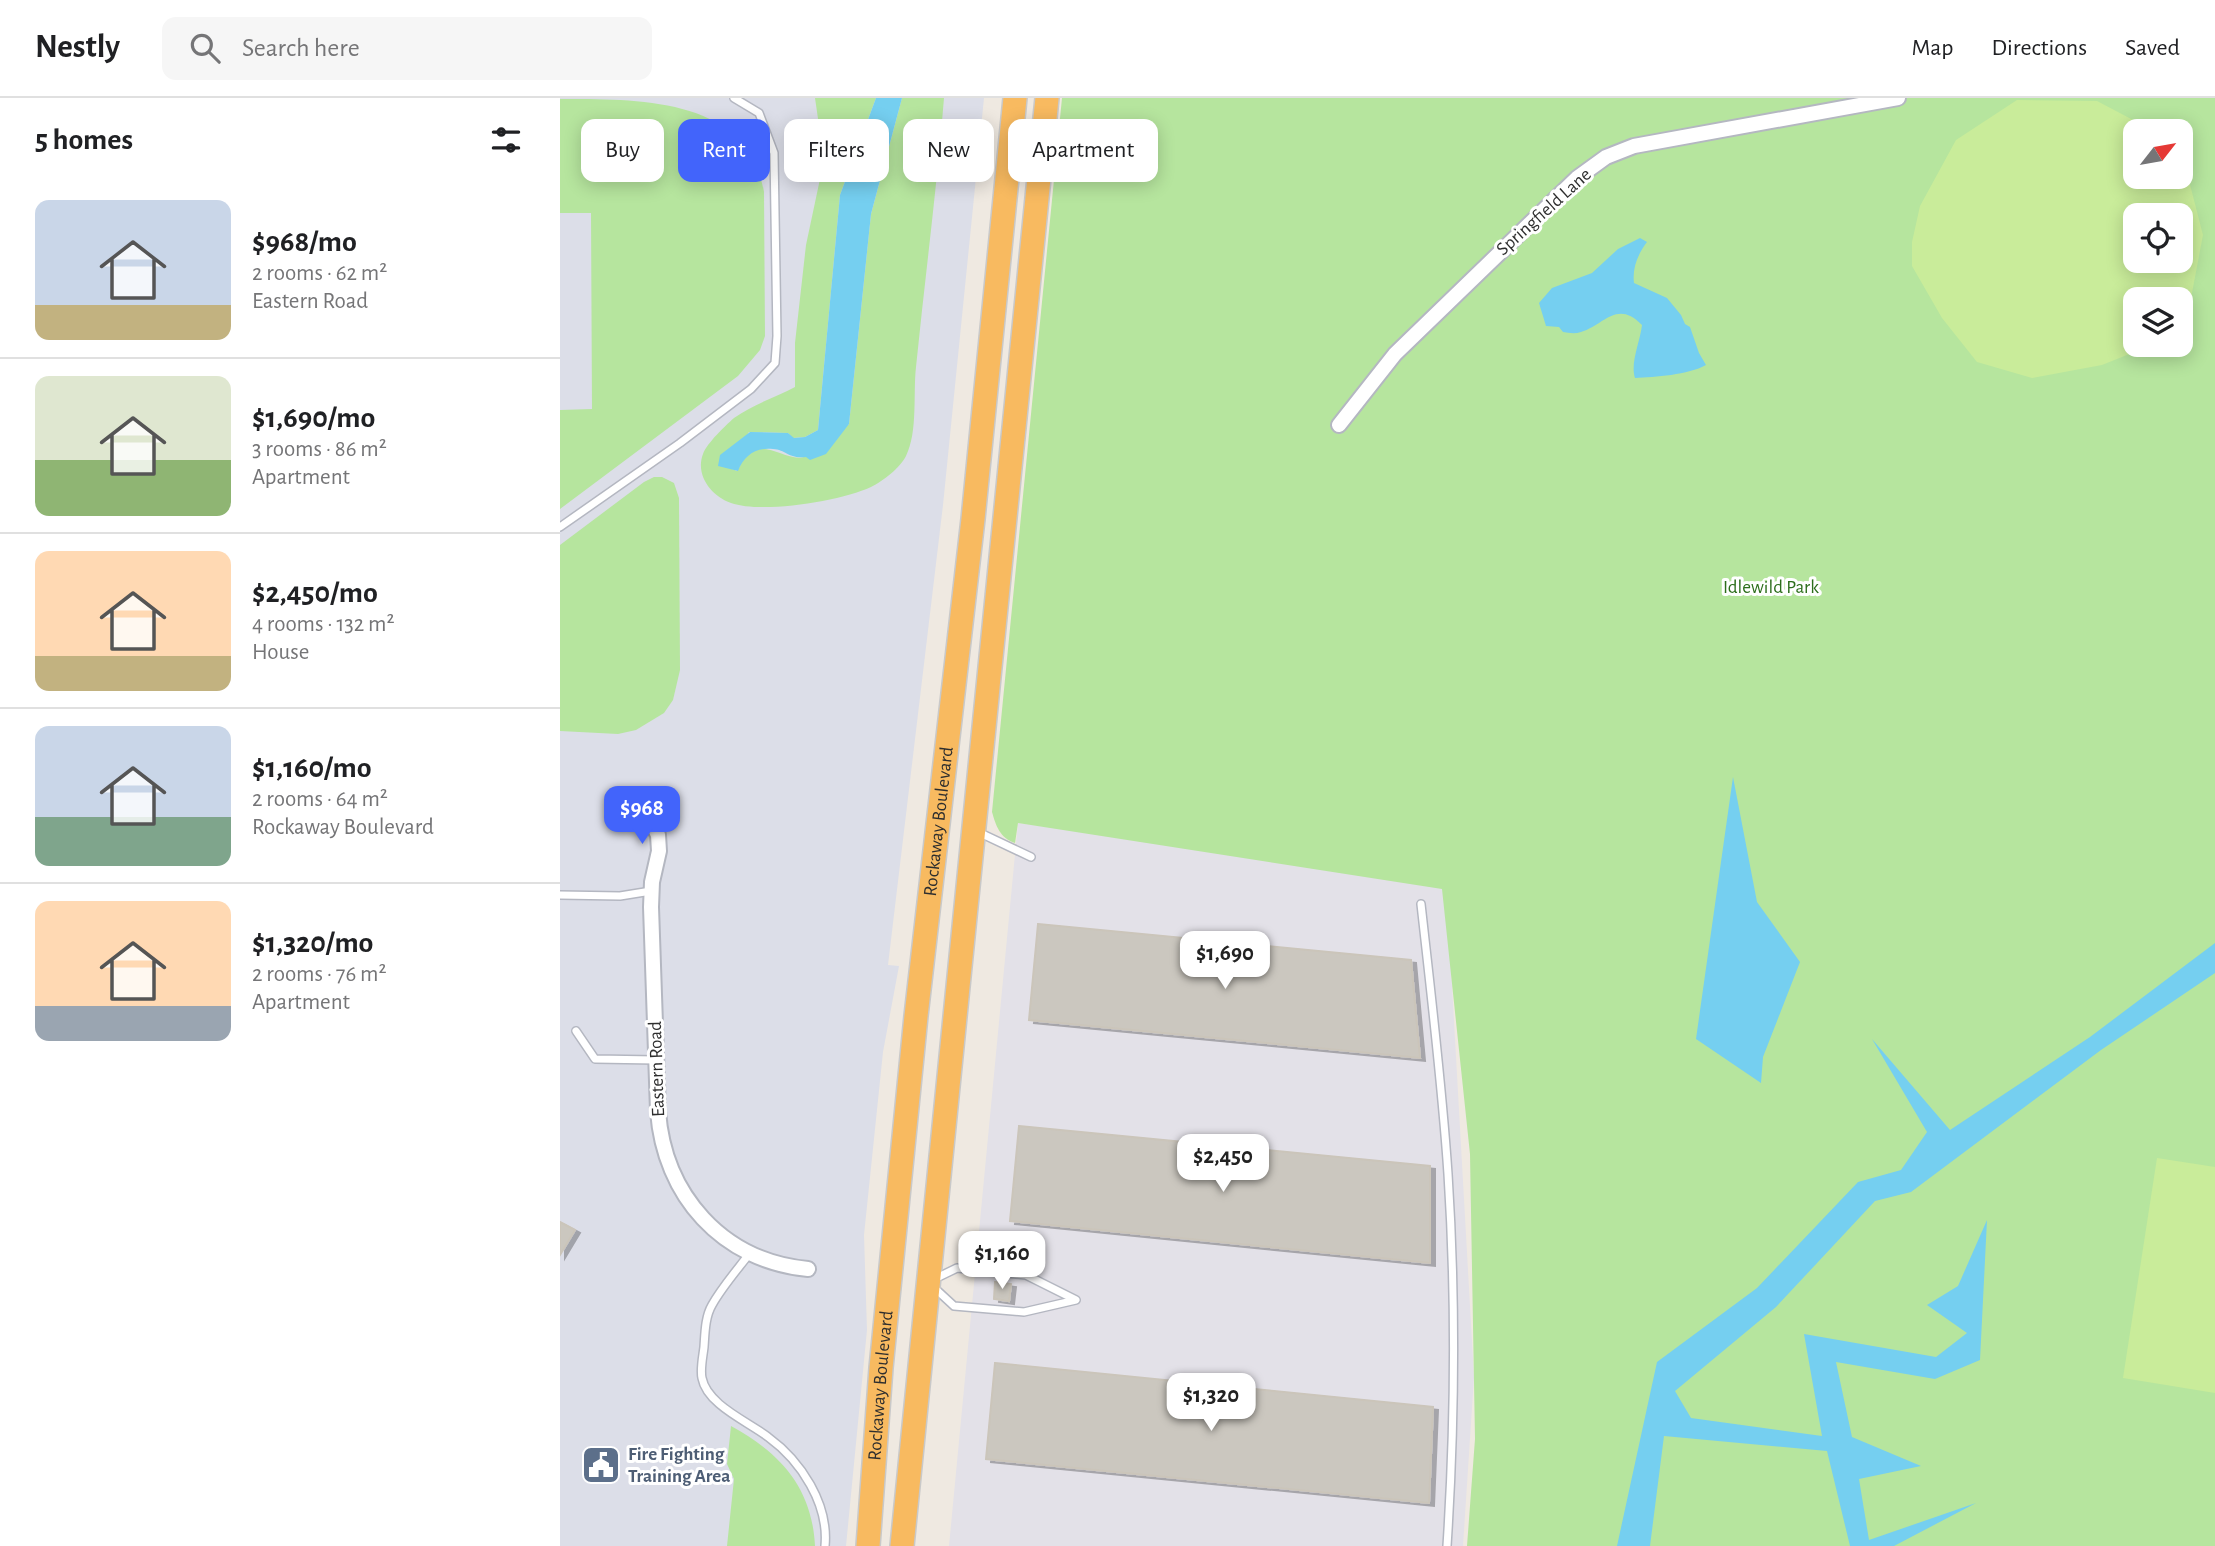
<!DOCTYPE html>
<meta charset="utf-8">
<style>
body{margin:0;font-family:"Alegreya Sans",sans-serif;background:#f6f6f6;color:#202124;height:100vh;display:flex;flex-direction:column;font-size:26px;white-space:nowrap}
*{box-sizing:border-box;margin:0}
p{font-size:23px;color:#757577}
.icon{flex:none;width:38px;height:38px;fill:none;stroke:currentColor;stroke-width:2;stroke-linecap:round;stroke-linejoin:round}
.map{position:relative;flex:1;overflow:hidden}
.drawer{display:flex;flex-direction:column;background:#fff;width:560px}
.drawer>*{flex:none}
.banner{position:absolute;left:21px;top:21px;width:665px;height:63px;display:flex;gap:14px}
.needle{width:46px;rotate:59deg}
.controls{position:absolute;left:1563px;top:21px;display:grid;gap:14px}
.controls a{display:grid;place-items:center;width:70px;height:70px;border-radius:14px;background:#fff;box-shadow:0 4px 18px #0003;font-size:35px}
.price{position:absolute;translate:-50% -60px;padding:0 16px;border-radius:14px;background:#fff;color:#222;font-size:23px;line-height:46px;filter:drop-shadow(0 2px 4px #0008)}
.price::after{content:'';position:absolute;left:50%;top:42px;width:21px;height:16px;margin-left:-10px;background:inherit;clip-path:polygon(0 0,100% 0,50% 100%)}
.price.current{background:#4264fb;color:#fff}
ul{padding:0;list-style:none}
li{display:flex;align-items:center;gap:21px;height:175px;padding:0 35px}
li+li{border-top:2px solid #e0e0e0}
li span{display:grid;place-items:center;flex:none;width:196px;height:140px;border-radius:14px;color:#555}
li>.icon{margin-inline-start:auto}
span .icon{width:84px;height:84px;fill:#fffc;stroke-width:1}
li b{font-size:30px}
h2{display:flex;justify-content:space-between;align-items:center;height:84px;padding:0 35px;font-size:30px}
.chip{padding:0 24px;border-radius:14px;background:#fff;box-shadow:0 4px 18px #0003;font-size:24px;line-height:63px}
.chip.current{background:#4264fb;color:#fff}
header{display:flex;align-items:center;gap:42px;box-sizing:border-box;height:98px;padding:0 35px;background:#fff;border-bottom:2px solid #e0e0e0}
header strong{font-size:33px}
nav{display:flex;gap:38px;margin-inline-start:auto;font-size:24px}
.search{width:490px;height:63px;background:#f6f6f6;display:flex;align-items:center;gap:18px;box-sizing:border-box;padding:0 24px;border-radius:14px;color:#757577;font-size:26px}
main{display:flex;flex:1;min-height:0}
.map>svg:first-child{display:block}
</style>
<header>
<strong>Nestly</strong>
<div class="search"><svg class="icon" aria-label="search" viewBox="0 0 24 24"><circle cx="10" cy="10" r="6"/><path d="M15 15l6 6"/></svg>Search here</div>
<nav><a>Map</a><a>Directions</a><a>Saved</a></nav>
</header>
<main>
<section class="drawer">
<h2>5 homes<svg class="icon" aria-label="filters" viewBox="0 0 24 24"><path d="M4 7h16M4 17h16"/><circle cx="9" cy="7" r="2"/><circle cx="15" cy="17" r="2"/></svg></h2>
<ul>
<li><span style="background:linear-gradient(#c9d6e8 75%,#c2b280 0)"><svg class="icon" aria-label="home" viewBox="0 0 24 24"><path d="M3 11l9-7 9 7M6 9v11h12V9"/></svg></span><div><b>$968/mo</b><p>2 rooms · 62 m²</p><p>Eastern Road</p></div></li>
<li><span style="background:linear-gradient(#dfe7d0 60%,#8fb573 0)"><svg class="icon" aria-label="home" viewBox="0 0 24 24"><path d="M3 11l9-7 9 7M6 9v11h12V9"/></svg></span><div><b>$1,690/mo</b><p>3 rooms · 86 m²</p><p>Apartment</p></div></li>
<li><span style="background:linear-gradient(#ffd9b3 75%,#c2b280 0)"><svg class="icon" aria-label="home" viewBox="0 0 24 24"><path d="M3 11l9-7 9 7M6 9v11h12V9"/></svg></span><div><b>$2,450/mo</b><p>4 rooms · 132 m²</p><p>House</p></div></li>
<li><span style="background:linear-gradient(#c9d6e8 65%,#7fa58c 0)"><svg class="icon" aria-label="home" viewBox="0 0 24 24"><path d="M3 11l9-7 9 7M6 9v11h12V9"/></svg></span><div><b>$1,160/mo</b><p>2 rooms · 64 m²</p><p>Rockaway Boulevard</p></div></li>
<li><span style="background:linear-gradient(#ffd9b3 75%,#9aa5b1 0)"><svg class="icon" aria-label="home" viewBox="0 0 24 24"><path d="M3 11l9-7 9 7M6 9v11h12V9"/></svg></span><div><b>$1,320/mo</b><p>2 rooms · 76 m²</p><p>Apartment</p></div></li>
</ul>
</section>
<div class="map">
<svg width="1655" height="1448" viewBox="0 0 1655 1448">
<defs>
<filter id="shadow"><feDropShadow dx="5" dy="3" stdDeviation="0" flood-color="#0004"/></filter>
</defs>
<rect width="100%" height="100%" fill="#efe9e1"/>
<polygon fill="#e3e1e8" points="458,725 886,781 914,1279 903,1448 389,1448"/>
<polygon fill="#dcdee8" points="0,0 424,0 383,407 328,867 339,868 323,954 304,1137 307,1232 286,1448 0,1448"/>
<g fill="#b6e59e" fill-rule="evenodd">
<path d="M255,0H316L280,97L258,332L245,339L233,340L228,335L189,334L167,369L177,373C180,369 182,362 185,358C204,339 226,364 244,359C256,356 278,335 289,326L311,116L342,0H384C377,90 365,179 356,269C353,295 358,334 346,358C340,370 323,383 311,389C281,403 202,416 171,405C151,398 135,377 143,356C147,345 165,328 174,320C192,307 216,299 235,289V245L246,147L264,62Z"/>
<path d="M502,0H1655V1448H907L915,1341L910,1056L882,791L458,725L455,745C440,740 436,728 432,714ZM1575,33H1620V79H1575ZM1575,117H1620V163H1575ZM1575,201H1620V247H1575Z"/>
<path d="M0,1C82,1 189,0 204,94L205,238L200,252L178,278L0,411V312L32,311L31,115H0Z"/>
<polygon points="94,379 102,379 114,385 119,400 120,572 113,602 104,615 76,632 58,636 0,633 0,447 84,384"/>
<path d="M171,1328C220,1355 252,1389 255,1448H167L174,1381L167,1366Z"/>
</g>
<g fill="#c9ec9a" fill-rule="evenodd">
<path d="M1457,2L1537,3L1594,33H1575V79H1620L1621,65L1627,75L1643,137L1631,200L1621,217L1620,201H1575V247H1592L1542,267L1472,280L1417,264L1382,220L1352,168V144L1360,108L1396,42ZM1575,117H1620V163H1575Z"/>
<polygon points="1597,1060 1655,1069 1655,1295 1563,1280"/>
</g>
<g fill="#75cff0">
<path d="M316,0H342L311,116L289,326L266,356L250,362L246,359C228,361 227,352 213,351C195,349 184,358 178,373L158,368L160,357L190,334L228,335L234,340L245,339L258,332L280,97Z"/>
<path d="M1080,140L1087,144C1078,156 1072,170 1074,185L1107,200L1121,217L1125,226L1130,229L1139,255L1146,267C1128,277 1095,279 1075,280C1070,265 1080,244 1082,227C1057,201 1044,227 1021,234C1015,236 1009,235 1003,234L999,229L986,228L979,205L992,190L1032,175L1058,151Z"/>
<polygon points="1173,679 1197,804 1240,864 1203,959 1201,985 1136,941"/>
<polygon points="1655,845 1655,875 1541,952 1351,1094 1315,1103 1216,1209 1115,1293 1131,1320 1262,1338 1244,1236 1376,1259 1407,1235 1367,1207 1398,1188 1427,1122 1420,1262 1375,1281 1276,1264 1292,1339 1361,1368 1299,1381 1309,1442 1416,1405 1334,1448 1290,1448 1267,1353 1104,1338 1090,1448 1057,1448 1097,1264 1197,1190 1298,1084 1341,1072 1367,1034 1312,941 1390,1032 1530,939"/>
</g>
<g fill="#cbc7bf" stroke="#cbc5ba" stroke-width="2" filter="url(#shadow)">
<polygon points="478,826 851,862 860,960 469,922"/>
<polygon points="459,1028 870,1068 870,1165 450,1123"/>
<polygon points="0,1124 15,1132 0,1157"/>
<polygon points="435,1184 451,1186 449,1203 434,1201"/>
<polygon points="435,1265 873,1309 869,1405 426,1361"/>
</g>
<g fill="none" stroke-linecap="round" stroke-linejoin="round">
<defs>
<g id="service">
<polyline points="0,429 120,345 191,291 215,265 217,238 214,55 199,15 174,0"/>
<polyline points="418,734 471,759"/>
<polyline points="0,797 60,798 91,793"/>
<path d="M861,806C871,896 882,986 888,1076C896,1199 895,1325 887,1448"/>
<polyline points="16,933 35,961 96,962"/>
<path d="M190,1155C177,1172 162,1189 152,1207C145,1219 145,1235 144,1249C143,1258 140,1271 142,1280C147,1307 189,1324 208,1339C241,1363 269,1406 265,1448"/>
<polygon points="397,1170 466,1177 516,1202 464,1214 394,1208 368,1184"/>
</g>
<g id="minor">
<polyline points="779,327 835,256 1017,80 1046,59 1074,48 1338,0"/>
<path d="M72,700L91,723L98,737L99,753L92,784L91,809L98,1013C104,1097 162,1163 248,1171"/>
</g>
<g id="trunk">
<path id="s1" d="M308,1448L321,1270L356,918L413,421L455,0"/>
<polyline points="342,1448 487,0"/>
</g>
</defs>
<use href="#service" stroke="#b4b7c1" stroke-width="10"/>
<use href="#minor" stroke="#b4b7c1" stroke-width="18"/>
<use href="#trunk" stroke="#c9c9c9" stroke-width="26"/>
<use href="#service" stroke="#fff" stroke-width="7"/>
<use href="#minor" stroke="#fff" stroke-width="14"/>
<use href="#trunk" stroke="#f8ba60" stroke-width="23"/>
</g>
<defs>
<symbol id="civic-square" viewBox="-11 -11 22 22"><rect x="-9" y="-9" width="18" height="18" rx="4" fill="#5c6f8a" stroke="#fff"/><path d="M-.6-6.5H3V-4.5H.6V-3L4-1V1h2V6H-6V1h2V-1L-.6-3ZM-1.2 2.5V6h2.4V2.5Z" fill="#fff"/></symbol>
</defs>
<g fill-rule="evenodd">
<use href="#civic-square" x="19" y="1345" width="44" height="44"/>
</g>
<g text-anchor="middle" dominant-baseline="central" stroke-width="6" stroke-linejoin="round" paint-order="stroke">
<g font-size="19" fill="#2e2e2e" stroke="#fff">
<text transform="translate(984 114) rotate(-42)">Springfield Lane</text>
<text stroke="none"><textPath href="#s1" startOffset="728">Rockaway Boulevard</textPath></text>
<text transform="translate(97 971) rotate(-92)">Eastern Road</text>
<text stroke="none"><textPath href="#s1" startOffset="161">Rockaway Boulevard</textPath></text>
</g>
<g font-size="19" fill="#2c6e1b" stroke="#fff">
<text x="1211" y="489">Idlewild Park</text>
</g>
<g font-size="19" font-weight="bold" fill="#4e5e75" stroke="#fff" text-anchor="start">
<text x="68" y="1356">Fire Fighting<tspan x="68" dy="22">Training Area</tspan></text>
</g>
</g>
</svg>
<div class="controls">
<a><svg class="needle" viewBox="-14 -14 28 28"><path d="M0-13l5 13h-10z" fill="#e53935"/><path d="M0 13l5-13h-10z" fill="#757577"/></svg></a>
<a><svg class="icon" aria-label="locate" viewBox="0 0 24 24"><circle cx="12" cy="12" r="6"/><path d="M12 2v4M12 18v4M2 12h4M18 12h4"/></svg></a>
<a><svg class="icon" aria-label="layers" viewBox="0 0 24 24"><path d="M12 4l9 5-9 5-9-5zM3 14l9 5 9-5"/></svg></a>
</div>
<b class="price current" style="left:82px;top:748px">$968</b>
<b class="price" style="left:665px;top:893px">$1,690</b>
<b class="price" style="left:663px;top:1096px">$2,450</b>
<b class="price" style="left:442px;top:1193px">$1,160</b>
<b class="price" style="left:651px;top:1335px">$1,320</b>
<div class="banner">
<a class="chip">Buy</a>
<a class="chip current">Rent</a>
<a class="chip">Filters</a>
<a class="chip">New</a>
<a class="chip">Apartment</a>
</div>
</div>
</main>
